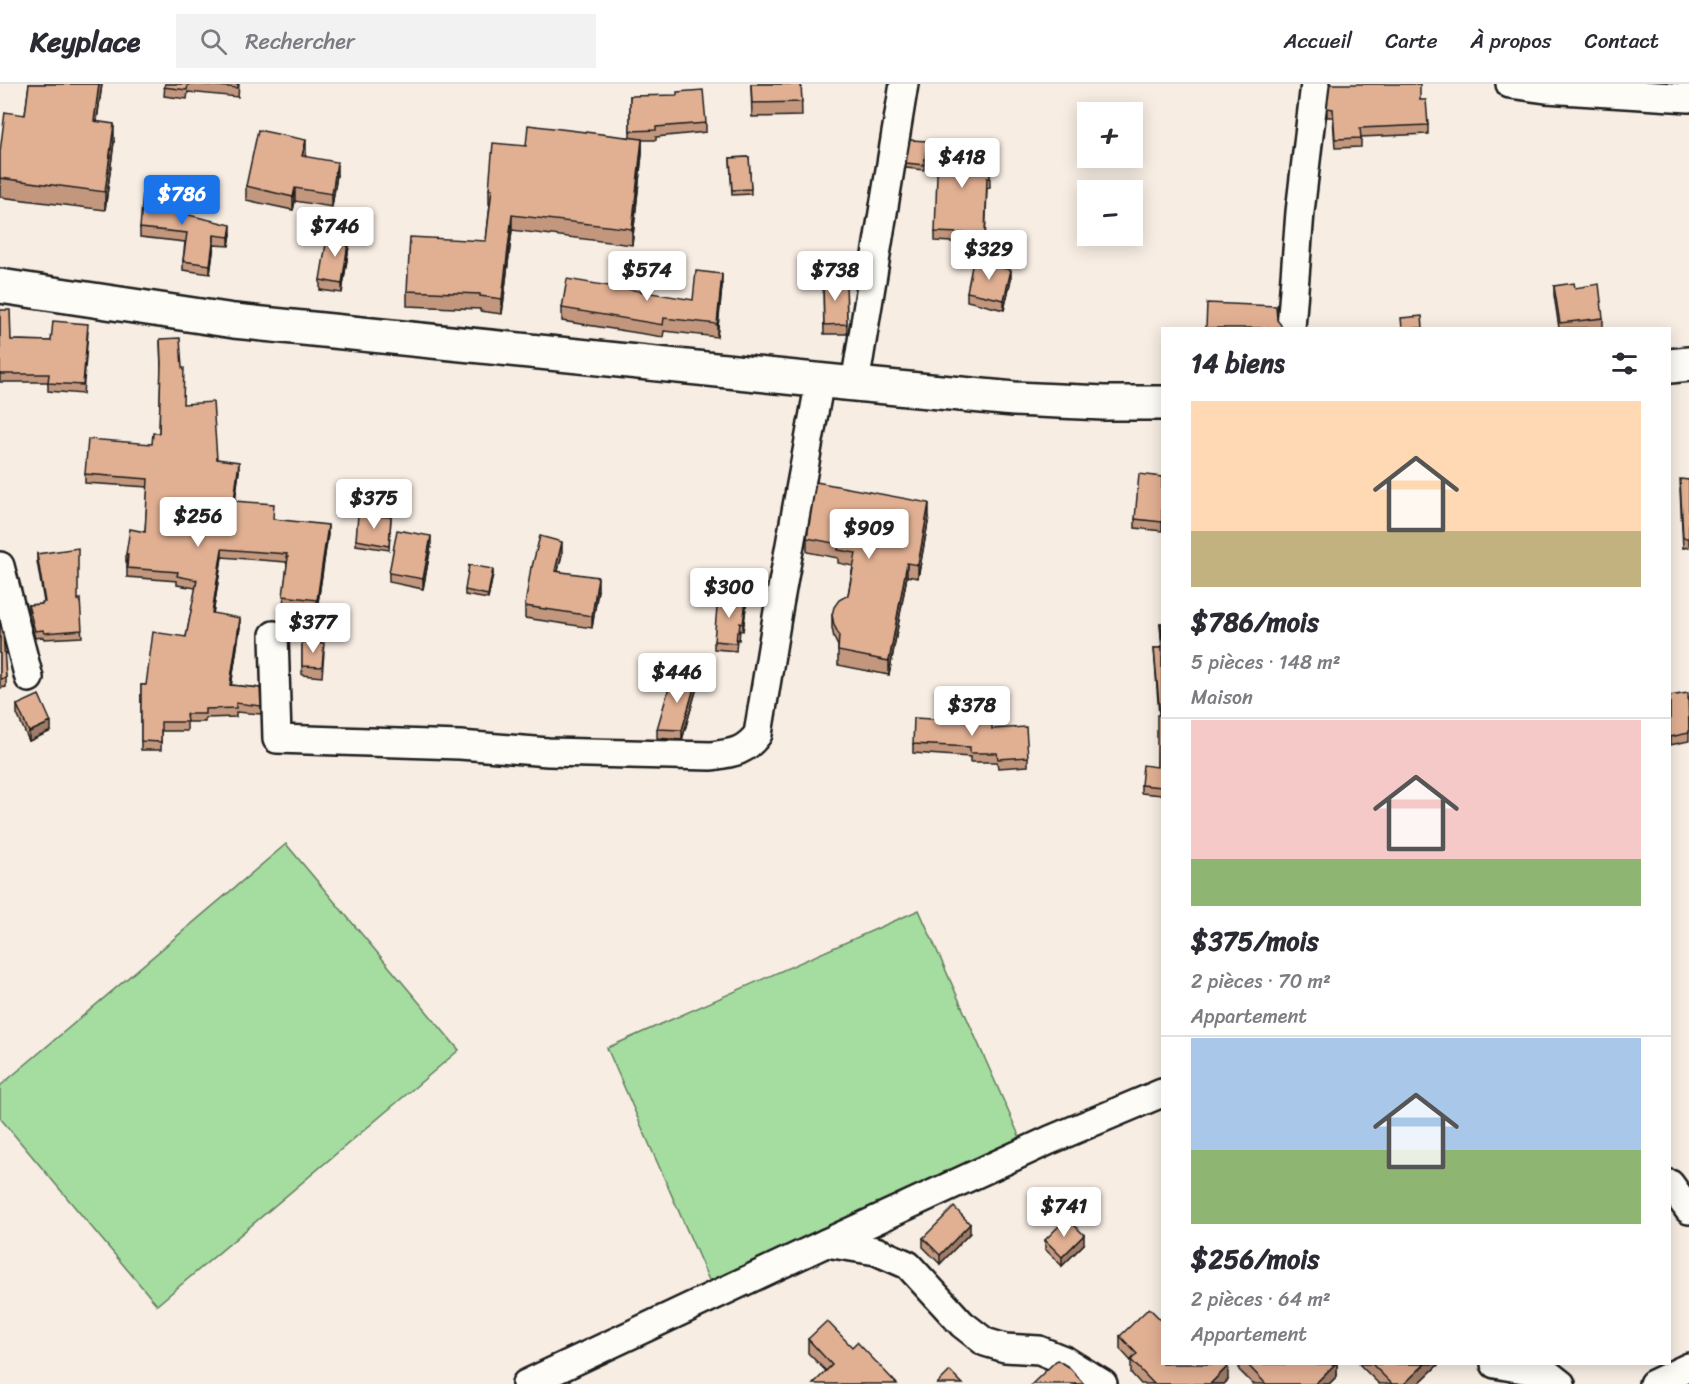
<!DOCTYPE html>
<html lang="fr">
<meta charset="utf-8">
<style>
body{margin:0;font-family:Sriracha,sans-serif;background:#f2f2f3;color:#2b2b33;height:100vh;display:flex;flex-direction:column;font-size:22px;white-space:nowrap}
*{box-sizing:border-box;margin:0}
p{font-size:20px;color:#7c7c81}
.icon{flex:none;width:33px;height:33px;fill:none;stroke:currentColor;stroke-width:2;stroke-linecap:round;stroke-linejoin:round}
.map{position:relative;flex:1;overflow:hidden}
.drawer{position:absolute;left:1161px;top:243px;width:510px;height:1038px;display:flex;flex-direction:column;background:#fff;border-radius:0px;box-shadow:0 3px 15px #0003}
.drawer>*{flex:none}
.controls{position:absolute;left:1077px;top:18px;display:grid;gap:12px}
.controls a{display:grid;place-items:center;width:66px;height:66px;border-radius:0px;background:#fff;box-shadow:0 3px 15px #0003;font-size:30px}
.price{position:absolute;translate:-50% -51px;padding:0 14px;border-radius:6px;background:#fff;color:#222;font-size:20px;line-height:39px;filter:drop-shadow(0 2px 3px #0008)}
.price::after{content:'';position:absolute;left:50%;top:36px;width:18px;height:14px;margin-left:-9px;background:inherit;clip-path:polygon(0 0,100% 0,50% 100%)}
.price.active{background:#1a73e8;color:#fff}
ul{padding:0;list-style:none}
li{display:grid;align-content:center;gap:12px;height:318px;padding:0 30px}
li+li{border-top:2px solid #e1e1e2}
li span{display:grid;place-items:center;height:186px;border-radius:0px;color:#555}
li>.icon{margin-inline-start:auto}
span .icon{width:108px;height:108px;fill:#fffc;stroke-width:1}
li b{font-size:26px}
h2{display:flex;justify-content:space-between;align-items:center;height:72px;padding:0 30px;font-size:26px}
header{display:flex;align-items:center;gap:36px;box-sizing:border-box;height:84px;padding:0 30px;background:#fff;border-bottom:2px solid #e1e1e2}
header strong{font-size:28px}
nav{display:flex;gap:33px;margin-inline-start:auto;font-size:21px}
.search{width:420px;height:54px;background:#f2f2f3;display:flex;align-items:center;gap:15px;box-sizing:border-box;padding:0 21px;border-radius:0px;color:#7c7c81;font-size:22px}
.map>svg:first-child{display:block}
</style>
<header>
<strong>Keyplace</strong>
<div class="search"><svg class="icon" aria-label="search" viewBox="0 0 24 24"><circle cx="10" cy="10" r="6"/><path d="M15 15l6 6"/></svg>Rechercher</div>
<nav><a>Accueil</a><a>Carte</a><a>À propos</a><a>Contact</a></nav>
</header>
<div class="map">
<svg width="1689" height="1300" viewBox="0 0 1689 1300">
<rect width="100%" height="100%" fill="#f7ede3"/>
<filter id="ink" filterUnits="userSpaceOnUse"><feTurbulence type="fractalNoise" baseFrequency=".0167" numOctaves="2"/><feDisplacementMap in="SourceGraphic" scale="12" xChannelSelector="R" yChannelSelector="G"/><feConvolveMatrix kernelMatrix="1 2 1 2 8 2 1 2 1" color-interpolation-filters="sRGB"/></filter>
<g filter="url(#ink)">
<g fill="#a5dc9f" stroke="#607c5e" stroke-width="1.5">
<polygon points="286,760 459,966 157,1221 0,1034 0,1002"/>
<polygon points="919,826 1025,1065 712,1203 607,964"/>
</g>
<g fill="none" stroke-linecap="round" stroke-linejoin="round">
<defs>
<g id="minor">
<polyline points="1510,0 1546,5 1689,14"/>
<polyline points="1291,244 1300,128 1315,0"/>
<polyline points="855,300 904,0"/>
<polyline points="0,482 29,594"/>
<path d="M274,551L277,655L460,661L548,668L711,672C732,669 745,668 758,650L779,521L820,296"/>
<polyline points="1670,1100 1689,1126"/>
<polyline points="826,1159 876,1167 908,1181 962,1240 985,1258 1005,1264 1039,1266 1064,1276 1103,1300"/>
<polyline points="1495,1280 1547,1289 1561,1300"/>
<polyline points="526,1300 826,1159 1050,1056 1162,1009"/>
<polyline points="1653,1300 1689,1283"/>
</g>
<g id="tertiary">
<polyline points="0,202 234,237 855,300 1014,315 1104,319 1162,319"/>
<polyline points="1670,282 1689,280"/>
</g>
</defs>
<use href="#minor" stroke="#1c1c1c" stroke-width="32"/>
<use href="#tertiary" stroke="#1c1c1c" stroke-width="38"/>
<use href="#minor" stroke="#fdfcf7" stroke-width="27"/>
<use href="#tertiary" stroke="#fdfcf7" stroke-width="33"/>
</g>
<g fill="#c2977e" stroke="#1c1c1c" stroke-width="1.5">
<polygon points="29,0 102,0 97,37 114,58 105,126 0,113 0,68 25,31"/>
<polygon points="165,0 239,0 238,13 188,8 187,15 164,12"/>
<polygon points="751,0 801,0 802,32 752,33"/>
<polygon points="630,12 706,39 706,48 656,53 656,56 642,56 642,70 632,161 512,146 502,230 480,227 480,225 407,222 407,207 486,157 490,120 489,120 489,105 526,62 630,53"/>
<polygon points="1420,16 1428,41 1428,50 1361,53 1361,63 1335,64 1333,33 1327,33 1327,24"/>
<polygon points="927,62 924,86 906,84 906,79"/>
<polygon points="989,62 990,103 987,104 985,160 935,157 935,148"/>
<polygon points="306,70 305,73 337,91 332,123 295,117 293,126 246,116 246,102"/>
<polygon points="749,73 751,110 732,111 730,74"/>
<polygon points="177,119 177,128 231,150 229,162 214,161 210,190 183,186 183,177 185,158 140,153 140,144"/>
<polygon points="349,162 342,209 320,206 320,196"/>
<polygon points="846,195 847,250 824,250 823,196"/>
<polygon points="1011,195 1004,226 967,217 967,208"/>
<polygon points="722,202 717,253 664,247 663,253 562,237 562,224 693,216"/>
<polygon points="1554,202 1575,204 1603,234 1603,244 1559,244 1554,211"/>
<polygon points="0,226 11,256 51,257 88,248 83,310 48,307 48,298 0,298"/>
<polygon points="160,255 183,320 217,375 239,387 235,417 274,435 328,450 317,525 283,521 287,481 286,478 222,473 213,529 240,543 231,601 260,604 261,630 236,628 236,633 205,634 205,638 187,638 187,647 161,647 161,666 141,666 141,601 146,601 186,553 196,504 177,501 177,497 127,493 127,478 126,478 126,470 145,448 148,403 85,399 85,390 152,360 159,349 161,285"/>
<polygon points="1162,393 1162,447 1135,444 1135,435"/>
<polygon points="1689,396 1689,463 1683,464 1680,405"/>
<polygon points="391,433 389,466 356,461 356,456"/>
<polygon points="929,433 918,494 907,492 889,591 838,581 838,562 834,554 832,544 832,531 848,511 853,482 838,479 838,474 807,468 807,454"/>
<polygon points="431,462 423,505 389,498 389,489"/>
<polygon points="37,470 78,516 82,553 44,555 43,553 35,554 28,528 28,521 42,520 44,518 37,477"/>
<polygon points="562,470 558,487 598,506 592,544 525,534 525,522 532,483"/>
<polygon points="493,490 488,515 465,511 465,506"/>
<polygon points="746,523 743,547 740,546 739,556 737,555 736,567 714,565 714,557"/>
<polygon points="0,536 6,594 6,603 0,604"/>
<polygon points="1160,539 1162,539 1162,711 1141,709 1141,701 1157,683 1159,631 1154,564 1162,564"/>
<polygon points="302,558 324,568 322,593 302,591"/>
<polygon points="696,607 682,656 657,654 657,645"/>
<polygon points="1670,612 1689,613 1689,657 1670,661"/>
<polygon points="17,621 51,647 29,657 17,630"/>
<polygon points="992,645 1028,673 1028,682 998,684 997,678 970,678 970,673 913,669 913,660"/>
<polygon points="970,1149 940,1180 923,1163 923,1154"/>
<polygon points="1045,1156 1084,1160 1062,1182 1045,1165"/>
<polygon points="1120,1252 1162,1280 1228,1296 1224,1300 1141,1300 1131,1289 1131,1277 1120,1265"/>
<polygon points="808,1255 852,1263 826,1287 808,1269"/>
<polygon points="1239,1280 1337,1280 1337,1292 1329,1300 1253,1300 1239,1286"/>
<polygon points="1359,1280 1439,1280 1418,1300 1379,1300"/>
</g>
<g fill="#9e7b67" stroke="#1c1c1c" stroke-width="1.5">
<polygon points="99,0 102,0 94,55 94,37"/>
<polygon points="114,40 114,58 105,126 105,108"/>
<polygon points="642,55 642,70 632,161 632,145"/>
<polygon points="306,56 306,70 302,86 302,72"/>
<polygon points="337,78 337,91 332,123 332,110"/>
<polygon points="295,104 295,117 293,126 293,113"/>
<polygon points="512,131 512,146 502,230 502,215"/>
<polygon points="231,141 231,150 229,162 229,153"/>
<polygon points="214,151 214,161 210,190 210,181"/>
<polygon points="349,152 349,162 342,209 342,200"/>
<polygon points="1011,186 1011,195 1004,226 1004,216"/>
<polygon points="722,190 722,202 717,253 717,240"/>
<polygon points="239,378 239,387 234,425 234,417"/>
<polygon points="929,419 929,433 918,494 918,481"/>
<polygon points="328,441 328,450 317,525 317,516"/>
<polygon points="431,452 431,462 423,505 423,495"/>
<polygon points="562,458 562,470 555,499 555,487"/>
<polygon points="222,465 222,473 212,537 212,529"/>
<polygon points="907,479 907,492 889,591 889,577"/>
<polygon points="493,485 493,490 488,515 488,511"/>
<polygon points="598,493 598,506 592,544 592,532"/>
<polygon points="746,516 746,523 743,547 743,540"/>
<polygon points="240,534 240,543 230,610 230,601"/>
<polygon points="696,597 696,607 682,656 682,646"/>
<polygon points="51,638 51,647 29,657 29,648"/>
<polygon points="970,1140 970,1149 940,1180 940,1171"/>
<polygon points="1084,1151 1084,1160 1062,1182 1062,1173"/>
<polygon points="1335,1280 1337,1280 1337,1292 1329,1300 1315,1300"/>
<polygon points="1425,1280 1439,1280 1418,1300 1404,1300"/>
<polygon points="1228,1282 1228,1296 1224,1300 1210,1300"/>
</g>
<g fill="#e1b093" stroke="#1c1c1c" stroke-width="1.5">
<polygon points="29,0 99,0 94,37 114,40 105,108 0,94 0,68 5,28 25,31"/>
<polygon points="165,0 188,0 187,6 164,3"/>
<polygon points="198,0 238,0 238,4"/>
<polygon points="751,0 801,0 802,18 752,19"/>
<polygon points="1330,0 1420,0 1420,16 1426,16 1428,41 1360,44 1361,54 1335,55 1333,25 1327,24"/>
<polygon points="703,6 706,39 656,43 656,46 630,47 630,12 677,11 677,8"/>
<polygon points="528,41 642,55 632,145 512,131 502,215 480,212 480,210 407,207 410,153 486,157 492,105 489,105 493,59 526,62"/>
<polygon points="258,46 306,56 302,72 337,78 332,110 295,104 293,113 246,102"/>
<polygon points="910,56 927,57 924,81 906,79"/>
<polygon points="938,62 989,62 990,94 987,94 985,150 935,148"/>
<polygon points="749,73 751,105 732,106 730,74"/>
<polygon points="143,107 177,110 176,128 231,141 229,153 214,151 210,181 183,177 187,149 140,144"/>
<polygon points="328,148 349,152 342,200 320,196"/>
<polygon points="973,177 1011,186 1004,216 967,208"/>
<polygon points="696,187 722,190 717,240 664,234 663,241 562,224 567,195 693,216"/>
<polygon points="846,195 847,240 824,241 823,196"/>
<polygon points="1574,199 1575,204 1599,200 1603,234 1560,239 1554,202"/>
<polygon points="1207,219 1276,222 1277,236 1281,241 1281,244 1206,244"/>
<polygon points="0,226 10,226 11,256 51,257 53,237 88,240 83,301 48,299 49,290 0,290"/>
<polygon points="1422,232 1423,244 1402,244 1401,234"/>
<polygon points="180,254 182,284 184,284 183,320 213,318 217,375 239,378 234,417 274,420 273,435 328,441 317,516 283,512 288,473 286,473 287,470 222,465 212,529 240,534 230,601 260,604 261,622 236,619 236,624 205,625 205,630 186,630 187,638 161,638 161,658 141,657 141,601 146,601 153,548 186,553 197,496 177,492 178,488 127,484 128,470 126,470 130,445 145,448 148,395 85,390 88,355 152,360 153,349 159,349 161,279 160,255"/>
<polygon points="1139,390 1162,393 1162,438 1135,435"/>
<polygon points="1680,395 1689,396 1689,454 1683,454"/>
<polygon points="816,398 929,419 918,481 907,479 889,577 838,567 839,551 834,541 832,531 834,523 839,516 848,511 856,469 838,466 839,460 807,454"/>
<polygon points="358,431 391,433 389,462 356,456"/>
<polygon points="397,446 431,452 423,495 389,489"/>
<polygon points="540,452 562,458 555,487 598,493 592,532 525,522 531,483 532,483"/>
<polygon points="78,464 78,516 80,515 82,546 44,549 43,546 35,547 28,521 42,520 42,518 45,518 37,470"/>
<polygon points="469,481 493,485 488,511 465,506"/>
<polygon points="718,512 746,516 743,540 740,539 739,548 737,548 736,559 714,557"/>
<polygon points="0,536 3,549 6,594 0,595"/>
<polygon points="1160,539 1162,539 1162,703 1141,701 1143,681 1157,683 1157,631 1160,631 1154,564 1162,564"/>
<polygon points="302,558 324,559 322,583 302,582"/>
<polygon points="673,590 696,597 682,646 657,645"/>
<polygon points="1688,609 1689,649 1670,653 1670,612"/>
<polygon points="39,611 51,638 29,648 17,621"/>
<polygon points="914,634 970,637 971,635 992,635 992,645 1026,643 1028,673 998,675 997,669 970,669 970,663 913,660"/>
<polygon points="954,1123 970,1140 940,1171 923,1154"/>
<polygon points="1067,1134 1084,1151 1062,1173 1045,1156"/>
<polygon points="1149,1224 1162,1237 1162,1280 1225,1280 1228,1282 1210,1300 1154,1300 1131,1276 1137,1270 1120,1252"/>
<polygon points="827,1237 852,1263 857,1258 897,1300 813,1300 832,1281 808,1255"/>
<polygon points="1057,1276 1069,1283 1084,1300 1032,1300"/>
<polygon points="1247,1280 1335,1280 1315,1300 1266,1300"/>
<polygon points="1372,1280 1425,1280 1404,1300 1392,1300"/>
<polygon points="950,1287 963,1300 937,1300"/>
</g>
</g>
</svg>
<div class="controls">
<a>+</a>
<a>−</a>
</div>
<b class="price" style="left:962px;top:105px">$418</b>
<b class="price active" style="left:182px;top:142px">$786</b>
<b class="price" style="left:335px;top:174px">$746</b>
<b class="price" style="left:989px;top:197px">$329</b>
<b class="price" style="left:647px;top:218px">$574</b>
<b class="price" style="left:835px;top:218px">$738</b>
<b class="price" style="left:374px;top:446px">$375</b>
<b class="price" style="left:198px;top:464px">$256</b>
<b class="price" style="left:869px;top:476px">$909</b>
<b class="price" style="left:729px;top:535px">$300</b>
<b class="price" style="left:313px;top:570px">$377</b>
<b class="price" style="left:677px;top:620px">$446</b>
<b class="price" style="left:972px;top:653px">$378</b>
<b class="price" style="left:1064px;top:1154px">$741</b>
<section class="drawer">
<h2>14 biens<svg class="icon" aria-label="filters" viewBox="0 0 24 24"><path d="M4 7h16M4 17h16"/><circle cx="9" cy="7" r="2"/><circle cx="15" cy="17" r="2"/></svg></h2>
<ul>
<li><span style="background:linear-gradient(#ffd9b3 70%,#c2b280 0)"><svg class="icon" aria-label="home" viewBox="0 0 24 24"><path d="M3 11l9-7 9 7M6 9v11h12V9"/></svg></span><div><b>$786/mois</b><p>5 pièces · 148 m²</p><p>Maison</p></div></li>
<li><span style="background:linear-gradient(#f6c9c9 75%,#8fb573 0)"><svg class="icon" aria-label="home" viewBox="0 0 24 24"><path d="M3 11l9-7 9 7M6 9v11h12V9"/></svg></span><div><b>$375/mois</b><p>2 pièces · 70 m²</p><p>Appartement</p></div></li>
<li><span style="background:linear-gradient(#a9c7e8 60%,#8fb573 0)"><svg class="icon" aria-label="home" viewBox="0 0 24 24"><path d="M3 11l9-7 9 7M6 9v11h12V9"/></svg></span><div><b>$256/mois</b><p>2 pièces · 64 m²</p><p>Appartement</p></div></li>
</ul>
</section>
</div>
